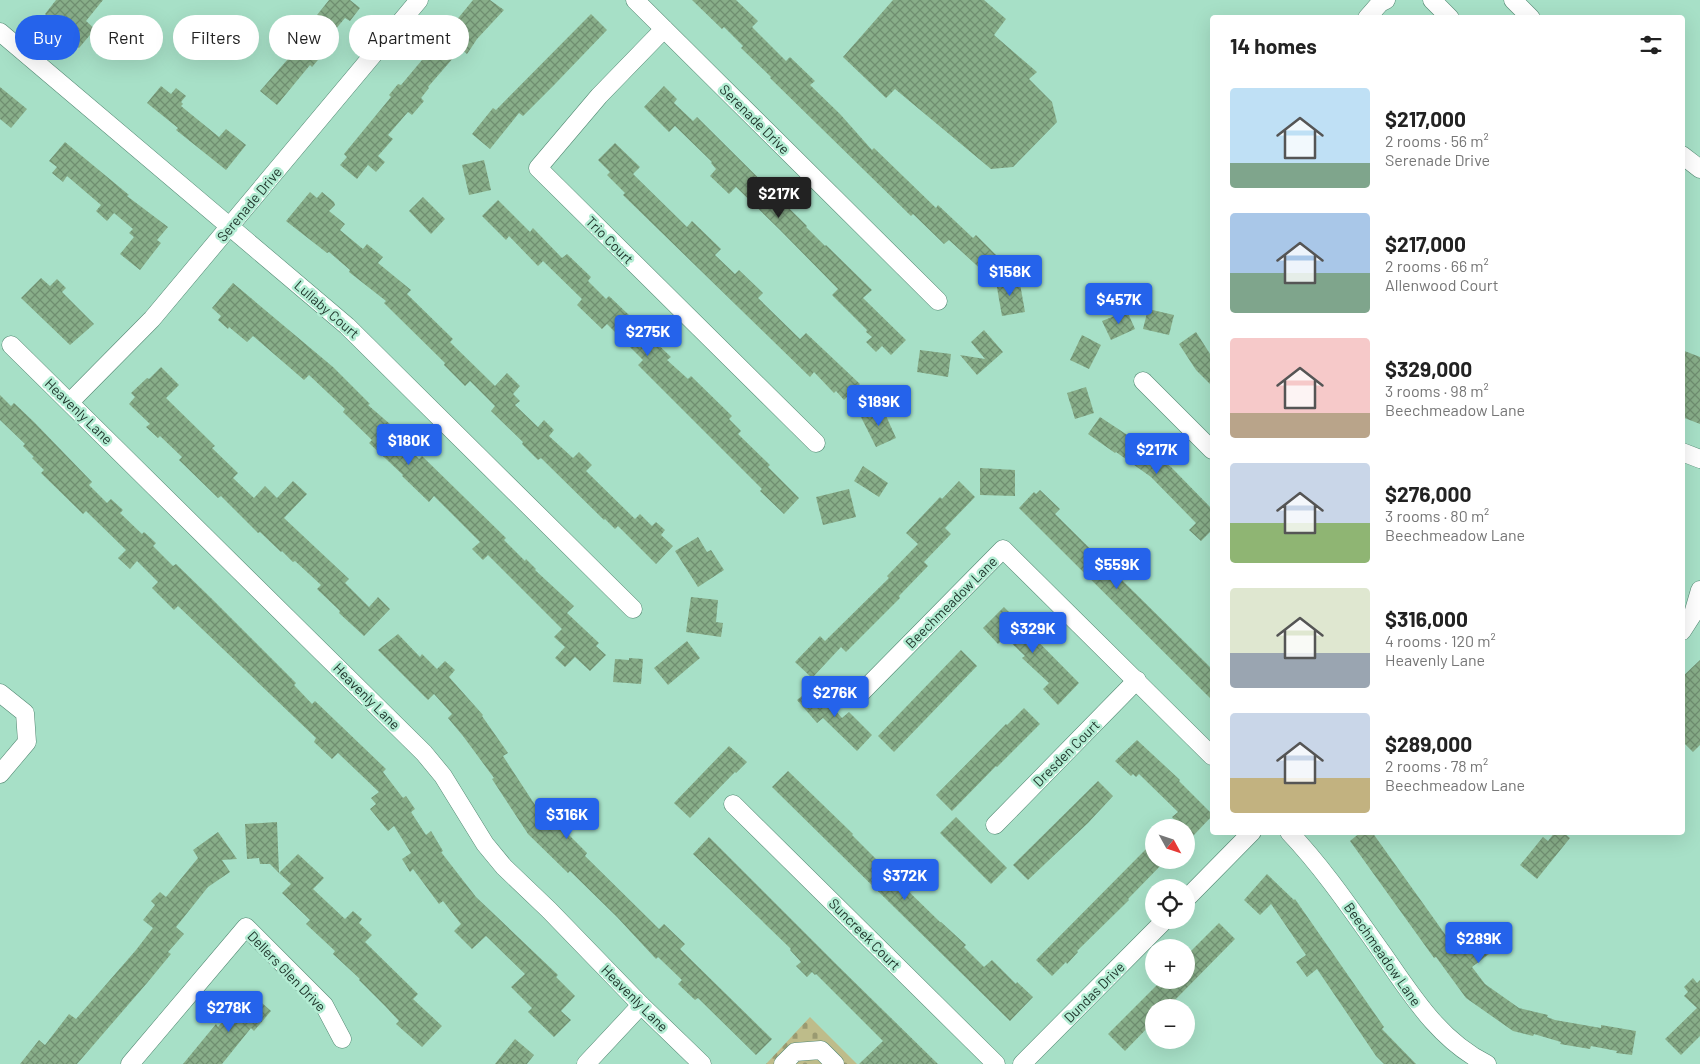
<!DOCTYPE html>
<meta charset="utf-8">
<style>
body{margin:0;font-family:Barlow,sans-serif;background:#f6f6f6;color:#222;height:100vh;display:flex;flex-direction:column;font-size:19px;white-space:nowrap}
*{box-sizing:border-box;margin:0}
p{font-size:16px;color:#767676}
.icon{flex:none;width:28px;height:28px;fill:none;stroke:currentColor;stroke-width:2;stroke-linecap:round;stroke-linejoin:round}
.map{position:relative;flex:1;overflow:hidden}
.panel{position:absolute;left:1210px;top:15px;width:475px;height:820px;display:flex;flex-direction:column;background:#fff;border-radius:5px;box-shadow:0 5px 20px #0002}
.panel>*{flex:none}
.hud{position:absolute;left:15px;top:15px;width:475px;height:45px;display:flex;gap:10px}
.needle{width:32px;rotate:130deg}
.controls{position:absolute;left:1145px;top:819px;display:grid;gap:10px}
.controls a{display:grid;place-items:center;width:50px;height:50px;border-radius:50%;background:#fff;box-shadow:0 5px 20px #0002;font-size:25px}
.price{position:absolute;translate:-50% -42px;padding:0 11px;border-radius:5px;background:#2563eb;color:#fff;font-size:16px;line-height:32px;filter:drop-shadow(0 1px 2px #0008)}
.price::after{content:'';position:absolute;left:50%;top:30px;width:15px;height:11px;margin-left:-8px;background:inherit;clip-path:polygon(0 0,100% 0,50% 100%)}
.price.active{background:#222;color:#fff}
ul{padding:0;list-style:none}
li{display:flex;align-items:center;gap:15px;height:125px;padding:0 20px}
li span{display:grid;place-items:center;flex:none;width:140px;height:100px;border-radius:5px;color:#555}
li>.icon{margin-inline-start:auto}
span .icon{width:60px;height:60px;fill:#fffc;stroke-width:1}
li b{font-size:21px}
h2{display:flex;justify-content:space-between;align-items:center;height:60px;padding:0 20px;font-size:21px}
.pill{padding:0 18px;border-radius:22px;background:#fff;box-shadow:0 5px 20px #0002;font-size:18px;line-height:45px}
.pill.active{background:#2563eb;color:#fff}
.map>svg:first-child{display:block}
</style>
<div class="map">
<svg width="1700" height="1064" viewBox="0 0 1700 1064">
<defs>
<pattern id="cemetery-stones" width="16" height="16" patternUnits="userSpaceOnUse" patternTransform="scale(1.25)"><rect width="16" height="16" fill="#bebc8a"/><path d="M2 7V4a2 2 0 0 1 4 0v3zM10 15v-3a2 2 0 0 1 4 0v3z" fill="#9a9a71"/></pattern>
<pattern id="building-cross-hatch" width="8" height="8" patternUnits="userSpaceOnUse" patternTransform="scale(1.25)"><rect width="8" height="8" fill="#88ae89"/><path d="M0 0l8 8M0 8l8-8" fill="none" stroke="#6f8e70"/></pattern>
</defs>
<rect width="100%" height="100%" fill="#a7e0c7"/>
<polygon fill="url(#cemetery-stones)" points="810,1017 857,1064 766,1064"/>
<g fill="url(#building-cross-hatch)">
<polygon points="56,0 103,0 86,21 95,29 79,48 54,27 56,24 45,14"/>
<polygon points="329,0 350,0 360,8 350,21 345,18 329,37 334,41 312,67 310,65 277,105 260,91 322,20 317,15"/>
<polygon points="473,0 490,0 504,10 477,39 467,54 461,49 428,87 429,88 421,98 424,101 412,115 408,112 388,135 393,139 378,156 385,162 376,172 368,165 357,179 340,165 347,157 344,154 391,97 389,95 398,84 401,85 438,41 442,45 458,25 455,22"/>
<polygon points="692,0 736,0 758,21 752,27 786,61 790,57 815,81 810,85 840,114 872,150 874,148 936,208 938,205 973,238 976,235 999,258 985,273 949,240 944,244 913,214 911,216 770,78 771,77 741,48 743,46 724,27 722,29"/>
<polygon points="893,0 984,0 1006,19 994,35 1037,72 1029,79 1052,102 1057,122 1013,167 991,169 895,89 886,98 843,57"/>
<polygon points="591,14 607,30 554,85 523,116 519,113 490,149 472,134 493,108 496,110"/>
<polygon points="161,86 171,94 176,88 186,96 181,102 183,104 181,106 219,137 226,129 246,145 226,170 176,130 178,128 147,103"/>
<polygon points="664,86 677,99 674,103 693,121 697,117 807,226 806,227 825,246 826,245 872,290 863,298 906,340 891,355 882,346 876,352 866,342 872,337 866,332 867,330 832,295 838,289 780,230 736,187 729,194 710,176 716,169 711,163 712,162 675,126 669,132 644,107"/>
<polygon points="0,87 27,109 11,128 0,119"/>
<polygon points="65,142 129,195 127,196 168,227 157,240 161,243 140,270 120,254 134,237 129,233 133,229 114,213 107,221 96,211 101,205 67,176 63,182 52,173 57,167 49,161"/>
<polygon points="615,143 640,167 633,174 687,227 692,221 721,249 715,255 735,274 739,270 763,293 758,298 800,339 806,333 860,384 844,400 836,391 834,393 814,372 810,377 623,195 625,193 607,175 610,172 598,160"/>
<polygon points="484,160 491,190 469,195 462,165"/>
<polygon points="310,192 317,198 322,192 334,202 335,205 329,211 345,224 340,230 363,249 367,244 383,257 378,263 411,290 407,294 453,339 450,342 495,386 507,373 520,386 513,394 520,401 515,405 538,427 544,420 554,430 549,436 573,458 579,452 592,465 586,471 635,519 640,514 652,526 656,522 665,530 661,535 673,546 656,564 618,526 615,529 605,519 604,520 541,458 538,460 522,444 523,442 491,411 495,406 470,381 465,386 444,365 445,363 384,303 386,301 349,272 350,270 329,252 327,253 286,221"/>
<polygon points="423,197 445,219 431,234 409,211"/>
<polygon points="498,200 530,232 533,228 562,258 567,254 591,277 588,281 606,299 609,296 649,334 648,335 671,357 667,360 688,379 691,376 732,416 729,419 741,431 738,434 770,465 768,467 799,498 784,514 760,491 762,489 638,365 643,360 607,324 602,329 577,305 582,299 543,261 538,266 509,236 506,240 482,216"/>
<polygon points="41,278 50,286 57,279 66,288 62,292 94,324 70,345 21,298"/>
<polygon points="1019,278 1025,312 1002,316 996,282"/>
<polygon points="233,283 333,367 370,404 368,405 398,431 395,435 419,459 422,456 506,538 504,540 525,561 526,559 536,569 535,570 574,606 567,613 599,643 596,646 606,655 590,671 575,657 565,667 555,658 565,647 554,637 562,629 488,555 483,560 472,549 480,542 434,496 429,502 402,476 403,475 369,443 372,440 343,412 345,409 309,375 304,380 253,336 247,342 229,327 228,329 218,320 221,316 212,308"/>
<polygon points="1148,309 1174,315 1169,335 1143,329"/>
<polygon points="1127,311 1135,329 1111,340 1102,321"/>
<polygon points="984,330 1003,352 977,375 960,355 985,359 971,342"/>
<polygon points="1196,332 1212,357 1212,386 1196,370 1179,344"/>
<polygon points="1082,335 1101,345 1089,369 1070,360"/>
<polygon points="920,350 951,354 948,377 917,372"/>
<polygon points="1682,350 1700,357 1700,424 1682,417"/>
<polygon points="161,367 179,385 166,398 215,446 212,448 238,473 233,478 254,498 265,486 277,498 293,481 307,494 284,518 349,579 345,583 369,607 378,597 390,609 364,636 339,613 340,611 317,589 321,585 295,561 293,562 282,551 281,552 260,532 258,533 221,496 218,498 179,460 182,457 160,436 158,438 146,427 150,424 129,404 135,397 131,393 147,378 149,379"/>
<polygon points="1086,387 1094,413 1075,419 1067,393"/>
<polygon points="0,395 11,406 14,403 34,422 92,482 89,485 107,503 111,499 123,510 120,513 142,534 144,532 156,543 153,546 173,566 176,564 211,598 296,683 294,685 312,704 315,701 386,769 383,772 403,798 406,796 415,809 411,812 426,835 431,831 443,851 441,852 476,897 558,975 556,977 575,996 561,1011 571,1020 554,1037 528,1012 532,1008 511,987 525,974 486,936 472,949 454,931 461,924 443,901 439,904 413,869 410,872 402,859 411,853 394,826 388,831 370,809 376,804 371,798 379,792 338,753 332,759 314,742 316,738 178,606 174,610 152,588 158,582 137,561 130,569 118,558 126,550 86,511 83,514 41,473 44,470 32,458 34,457 23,446 25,444 0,420"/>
<polygon points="882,407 896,438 876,447 861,417"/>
<polygon points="1100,417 1138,442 1171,467 1212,509 1212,530 1201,541 1189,530 1196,523 1151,477 1116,452 1115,453 1088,434"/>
<polygon points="863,466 888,483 879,497 854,481"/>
<polygon points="980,468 1015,470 1015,496 980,495"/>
<polygon points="959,481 975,497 945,528 951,534 924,562 928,566 899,596 900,598 846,652 841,647 812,678 795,662 820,636 825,641 889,578 887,576 918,544 906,533 940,497 942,499"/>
<polygon points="849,489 856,517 823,525 816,497"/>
<polygon points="1040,490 1060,509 1055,514 1212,669 1212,700 1019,508 1034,492 1036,494"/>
<polygon points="698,537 707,552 711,550 724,570 698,587 675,551"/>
<polygon points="691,597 718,600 716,622 723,623 721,637 686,632"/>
<polygon points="1004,607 1079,683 1058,705 1043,689 1049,683 1022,658 1025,656 1005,637 998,644 983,628"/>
<polygon points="398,634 420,657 422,654 437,669 445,661 455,670 449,677 483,715 482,716 508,753 503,756 541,814 556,804 563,815 555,821 587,853 585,856 659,929 664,924 685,944 680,949 772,1039 756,1055 698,998 695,1000 678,984 682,980 658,957 656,959 617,917 570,871 568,873 528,834 492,779 494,778 463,736 448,718 452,714 434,694 428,700 378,650"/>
<polygon points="687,641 700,658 668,685 654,668"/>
<polygon points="961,650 977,666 894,752 878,736"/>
<polygon points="629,658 643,659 641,684 613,682 615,659 629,660"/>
<polygon points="1700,660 1700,745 1693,752 1682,741 1682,677"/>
<polygon points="814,686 842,718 849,712 872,735 857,751 823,718 817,723 797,700"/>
<polygon points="1024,708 1040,724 997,767 996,766 952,811 936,795 1006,724 1007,725"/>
<polygon points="1137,740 1180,780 1179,781 1212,814 1212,816 1192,837 1186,832 1186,828 1182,828 1172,817 1178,812 1139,774 1136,777 1133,774 1131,776 1115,761"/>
<polygon points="729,746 747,762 736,773 735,772 690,818 674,803"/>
<polygon points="788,771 853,834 852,835 879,862 880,860 905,884 903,886 940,922 941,922 966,945 964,947 984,967 992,960 1016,984 1017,982 1033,997 1010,1021 772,787"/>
<polygon points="1098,781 1113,796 1088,823 1028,880 1013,865"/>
<polygon points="956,817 1007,868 991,884 940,833"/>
<polygon points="277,822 279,873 270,864 260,864 259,858 247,859 245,824"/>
<polygon points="218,832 237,859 222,860 230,872 208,887 176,927 184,934 168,952 171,954 147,983 77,1064 20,1064 39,1040 45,1045 69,1014 76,1019 136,950 153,928 143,920 155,905 151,901 160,892 166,897 198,858 193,850"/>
<polygon points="1361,832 1372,832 1457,951 1476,936 1489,954 1472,967 1485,984 1519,1008 1548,1015 1547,1017 1555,1020 1601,1028 1601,1025 1636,1031 1632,1055 1616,1053 1617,1051 1591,1046 1590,1049 1560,1044 1561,1042 1534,1034 1533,1036 1513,1031 1466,998 1436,957 1434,958 1350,841"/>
<polygon points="1555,832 1563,832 1570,838 1537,879 1520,865 1543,837 1548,841"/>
<polygon points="709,837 837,965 938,1064 859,1064 883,1041 816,974 815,975 812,972 807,977 796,966 801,962 790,950 791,949 693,854"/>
<polygon points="1154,841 1154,860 1166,860 1128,899 1129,900 1077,951 1078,952 1067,964 1066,962 1052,976 1036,960"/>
<polygon points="298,854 324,878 313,889 345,919 353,911 362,919 359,923 372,935 365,942 418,994 413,999 442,1026 422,1047 396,1024 399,1021 385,1006 359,980 360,979 333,954 335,951 306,924 310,920 282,893 291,884 279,873"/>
<polygon points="1267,874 1294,900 1295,899 1384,1027 1382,1029 1416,1064 1384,1064 1376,1056 1317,969 1307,977 1296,962 1306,955 1271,904 1260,915 1244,900"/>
<polygon points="1219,923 1235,939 1167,1008 1154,1008 1154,1021 1125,1051 1108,1034 1162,980 1186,980 1186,956"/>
<polygon points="1693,978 1697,983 1700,980 1700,1036 1681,1055 1665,1039 1697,1008 1684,996 1688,992 1684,987"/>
<polygon points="255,997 271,1011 254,1031 251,1028 222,1064 183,1064 216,1024 218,1027 239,1002 242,1005 247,1000 250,1002"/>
<polygon points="515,1039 534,1055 527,1064 495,1064"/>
</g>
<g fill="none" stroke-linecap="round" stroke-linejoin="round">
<defs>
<g id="minor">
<polyline points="635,0 938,301"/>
<polyline points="1432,0 1450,18"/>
<polyline points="1513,0 1531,18"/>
<polyline points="1367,18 1380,3 1386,0"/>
<polyline points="664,29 599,96 538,168 816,443"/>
<polyline points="0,32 347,326 633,609"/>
<polyline points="1682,155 1700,169"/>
<polyline points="11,345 424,753 443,776 485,844 504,867 549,910 641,1005 702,1064"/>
<polyline points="1143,381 1212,450"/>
<polyline points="70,402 152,319 419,0"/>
<polyline points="1682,452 1700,459"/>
<polyline points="1682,631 1693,614 1700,590"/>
<polyline points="0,693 25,713 27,742 0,774"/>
<polyline points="861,693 1003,549 1212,756"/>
<polyline points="733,804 996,1064"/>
<polyline points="995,825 1137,680"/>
<path d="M1289,832C1325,870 1353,912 1383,954C1412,996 1440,1041 1487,1064"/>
<polyline points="1186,899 1252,832"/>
<polyline points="130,1064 246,927 324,1005 342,1039"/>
<polyline points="586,1064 641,1005"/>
<polyline points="783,1064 795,1052 821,1050 835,1064"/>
<polyline points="1022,1064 1165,920"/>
</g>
</defs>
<use href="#minor" stroke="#528872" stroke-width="19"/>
<use href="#minor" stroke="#fff" stroke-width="18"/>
</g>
<g text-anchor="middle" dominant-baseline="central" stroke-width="5" stroke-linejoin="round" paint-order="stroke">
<g font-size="14" fill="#20372d" stroke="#b4edd4">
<text transform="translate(755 119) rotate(45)">Serenade Drive</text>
<text transform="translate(249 204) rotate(-50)">Serenade Drive</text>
<text transform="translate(610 240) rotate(45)">Trio Court</text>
<text transform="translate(327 309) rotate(41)">Lullaby Court</text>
<text transform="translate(79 411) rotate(44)">Heavenly Lane</text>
<text transform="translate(951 602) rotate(-45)">Beechmeadow Lane</text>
<text transform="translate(367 696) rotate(45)">Heavenly Lane</text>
<text transform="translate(1066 753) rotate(-45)">Dresden Court</text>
<text transform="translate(865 934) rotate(45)">Suncreek Court</text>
<text transform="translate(1383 954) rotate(55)">Beechmeadow Lane</text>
<text transform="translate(287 971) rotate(46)">Dellers Glen Drive</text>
<text transform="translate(1094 992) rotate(-45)">Dundas Drive</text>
<text transform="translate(635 998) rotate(45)">Heavenly Lane</text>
</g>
</g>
</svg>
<div class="controls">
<a><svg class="needle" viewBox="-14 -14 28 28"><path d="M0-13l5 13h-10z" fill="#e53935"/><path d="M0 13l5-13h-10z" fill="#767676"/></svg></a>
<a><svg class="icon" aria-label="locate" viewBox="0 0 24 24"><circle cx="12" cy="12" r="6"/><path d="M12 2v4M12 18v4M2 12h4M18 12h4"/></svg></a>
<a>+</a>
<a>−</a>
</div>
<b class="price active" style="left:779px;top:219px">$217K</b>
<b class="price" style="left:1010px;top:297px">$158K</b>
<b class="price" style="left:1119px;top:325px">$457K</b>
<b class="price" style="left:648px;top:357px">$275K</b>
<b class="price" style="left:879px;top:427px">$189K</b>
<b class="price" style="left:409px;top:466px">$180K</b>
<b class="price" style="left:1157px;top:475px">$217K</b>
<b class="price" style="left:1117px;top:590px">$559K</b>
<b class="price" style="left:1033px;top:654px">$329K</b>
<b class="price" style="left:835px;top:718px">$276K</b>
<b class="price" style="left:567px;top:840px">$316K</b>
<b class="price" style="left:905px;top:901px">$372K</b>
<b class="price" style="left:1479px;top:964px">$289K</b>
<b class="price" style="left:229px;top:1033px">$278K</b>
<div class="hud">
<a class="pill active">Buy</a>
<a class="pill">Rent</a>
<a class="pill">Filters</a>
<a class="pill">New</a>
<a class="pill">Apartment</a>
</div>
<section class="panel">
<h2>14 homes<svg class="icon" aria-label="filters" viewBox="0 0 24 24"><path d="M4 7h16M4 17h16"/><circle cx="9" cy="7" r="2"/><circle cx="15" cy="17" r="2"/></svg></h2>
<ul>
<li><span style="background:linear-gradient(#bfe0f5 75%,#7fa58c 0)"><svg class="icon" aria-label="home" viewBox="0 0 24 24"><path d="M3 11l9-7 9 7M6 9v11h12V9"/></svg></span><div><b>$217,000</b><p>2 rooms · 56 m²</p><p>Serenade Drive</p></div></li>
<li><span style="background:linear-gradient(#a9c7e8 60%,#7fa58c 0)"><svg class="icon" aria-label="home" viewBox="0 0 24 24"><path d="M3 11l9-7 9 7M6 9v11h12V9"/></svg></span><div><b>$217,000</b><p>2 rooms · 66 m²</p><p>Allenwood Court</p></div></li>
<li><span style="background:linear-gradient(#f6c9c9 75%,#b9a48a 0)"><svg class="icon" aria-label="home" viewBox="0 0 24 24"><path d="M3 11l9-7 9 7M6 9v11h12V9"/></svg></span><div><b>$329,000</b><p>3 rooms · 98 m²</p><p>Beechmeadow Lane</p></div></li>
<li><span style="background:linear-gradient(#c9d6e8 60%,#8fb573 0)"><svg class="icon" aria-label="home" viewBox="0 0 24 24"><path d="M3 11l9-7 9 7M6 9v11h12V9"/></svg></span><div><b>$276,000</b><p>3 rooms · 80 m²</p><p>Beechmeadow Lane</p></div></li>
<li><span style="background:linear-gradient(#dfe7d0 65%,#9aa5b1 0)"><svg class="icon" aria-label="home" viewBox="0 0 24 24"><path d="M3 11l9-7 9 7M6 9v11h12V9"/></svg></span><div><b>$316,000</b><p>4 rooms · 120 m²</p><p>Heavenly Lane</p></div></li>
<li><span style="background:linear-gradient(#c9d6e8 65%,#c2b280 0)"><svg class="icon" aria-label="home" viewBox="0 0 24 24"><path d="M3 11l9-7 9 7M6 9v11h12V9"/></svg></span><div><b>$289,000</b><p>2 rooms · 78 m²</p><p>Beechmeadow Lane</p></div></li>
</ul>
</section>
</div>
